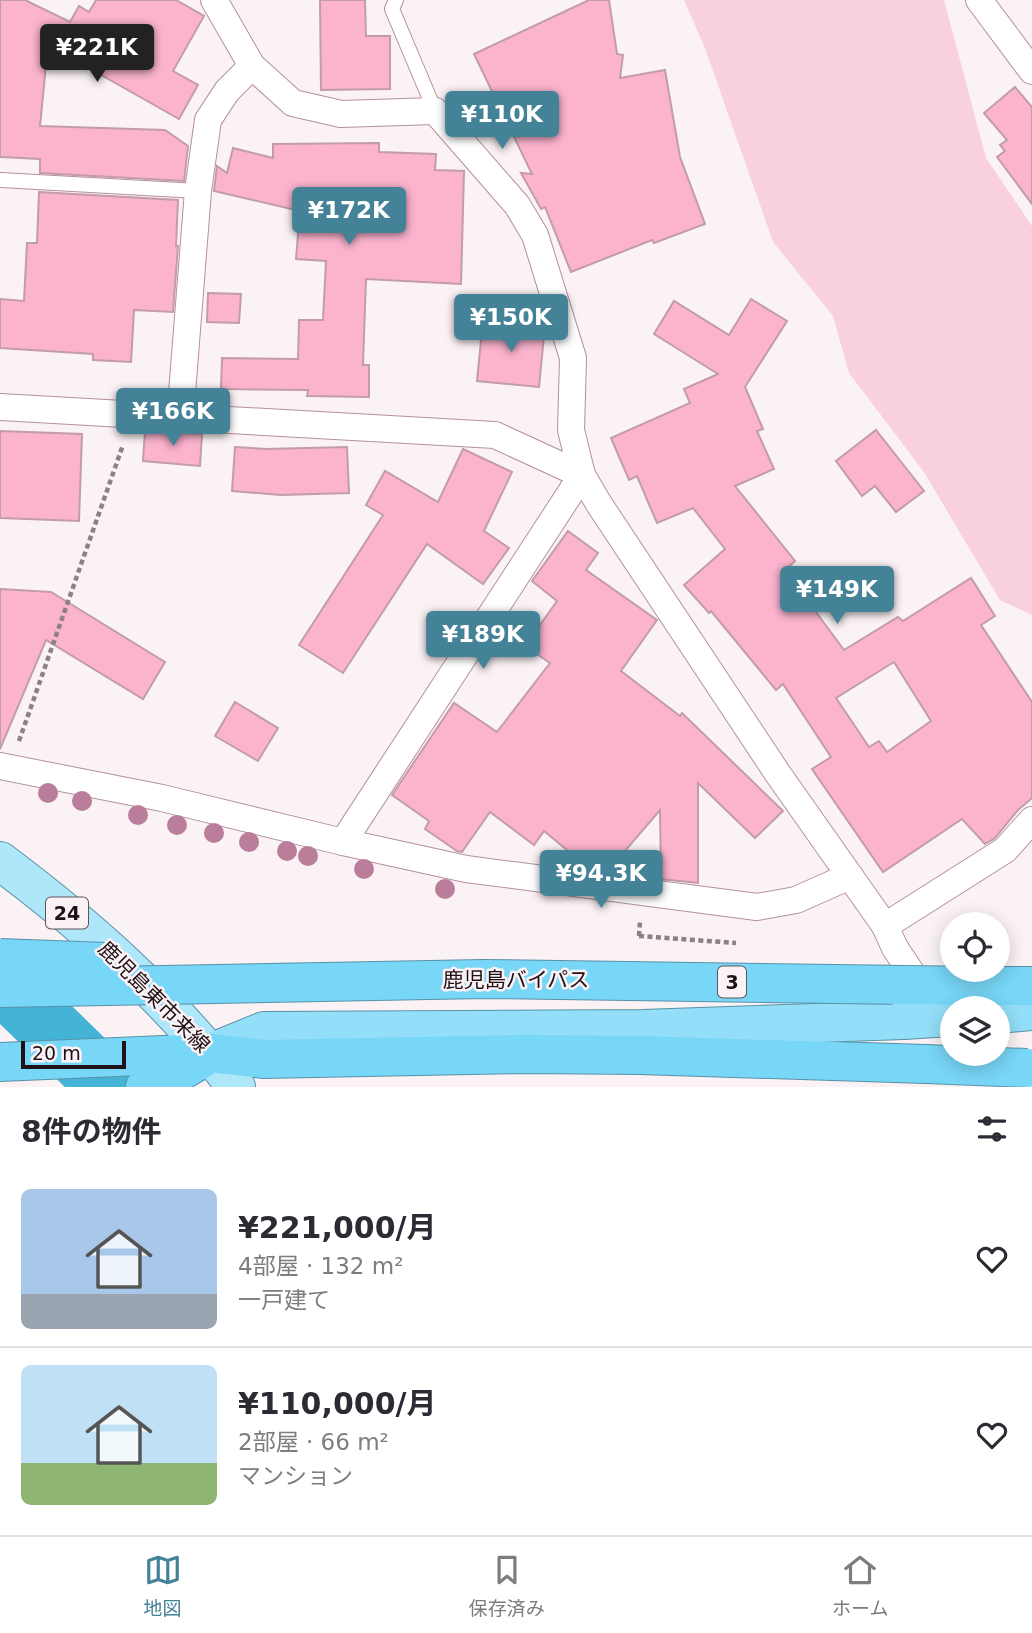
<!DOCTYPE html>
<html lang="ja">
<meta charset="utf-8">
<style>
body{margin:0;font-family:"DejaVu Sans","Noto Sans JP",sans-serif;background:#f2f2f3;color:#2b2b33;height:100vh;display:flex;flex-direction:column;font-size:26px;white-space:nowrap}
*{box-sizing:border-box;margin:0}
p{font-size:23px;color:#7c7c81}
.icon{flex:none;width:38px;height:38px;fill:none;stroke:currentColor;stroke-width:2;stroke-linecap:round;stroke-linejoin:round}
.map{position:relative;height:1087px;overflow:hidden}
.drawer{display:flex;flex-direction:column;background:#fff;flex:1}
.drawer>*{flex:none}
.controls{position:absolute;left:940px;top:912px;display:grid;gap:14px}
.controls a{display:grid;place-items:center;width:70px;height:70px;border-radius:50%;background:#fff;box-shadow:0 4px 18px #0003;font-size:35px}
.scale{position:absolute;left:21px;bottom:18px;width:105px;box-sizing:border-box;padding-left:7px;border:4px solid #1f1116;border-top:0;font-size:19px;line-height:24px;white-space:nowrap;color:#1f1116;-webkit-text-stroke:5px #fbf2f5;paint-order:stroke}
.price{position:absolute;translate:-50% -60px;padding:0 16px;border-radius:7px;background:#448297;color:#fff;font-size:23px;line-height:46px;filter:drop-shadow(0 2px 4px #0008)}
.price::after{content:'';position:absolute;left:50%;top:42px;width:21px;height:16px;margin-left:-10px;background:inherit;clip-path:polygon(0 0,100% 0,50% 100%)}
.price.active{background:#222;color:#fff}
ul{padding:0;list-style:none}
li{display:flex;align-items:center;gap:21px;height:175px;padding:0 21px}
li+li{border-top:2px solid #e1e1e2}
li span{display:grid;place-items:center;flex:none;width:196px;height:140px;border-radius:10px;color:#555}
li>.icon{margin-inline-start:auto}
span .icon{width:84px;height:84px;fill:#fffc;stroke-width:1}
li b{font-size:30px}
h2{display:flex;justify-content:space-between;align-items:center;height:84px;padding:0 21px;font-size:30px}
.dock{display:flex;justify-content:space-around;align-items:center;height:98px;border-top:2px solid #e1e1e2;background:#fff;font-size:19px;color:#7c7c81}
.dock a{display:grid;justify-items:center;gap:4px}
.dock .active{color:#448297}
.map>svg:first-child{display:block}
</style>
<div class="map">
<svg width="1032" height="1087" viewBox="0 0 1032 1087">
<rect width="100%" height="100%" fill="#fbf2f5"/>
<polygon fill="#f8d0de" points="684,0 944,0 986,158 1032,226 1032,615 1000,600 924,472 849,373 833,316 773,242 705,48"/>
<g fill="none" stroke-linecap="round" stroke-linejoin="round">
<polyline stroke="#43b3d6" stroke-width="63" points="0,980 110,1087"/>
</g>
<g fill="#fcb4ce" stroke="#c29ca9" stroke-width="2" fill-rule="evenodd">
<polygon points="0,0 25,0 70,22 79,6 89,12 96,0 176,0 204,16 173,71 198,85 179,119 48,45 40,126 165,130 188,146 184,181 40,173 40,159 0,157"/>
<polygon points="320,0 365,0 366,36 390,36 390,89 321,90"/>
<polygon points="589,0 609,0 617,54 623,55 620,78 665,70 680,157 705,224 654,243 652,240 571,272 545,207 541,209 521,173 532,174 474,54"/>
<polygon points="1015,87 1032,107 1032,204 997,157 1005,151 1000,145 1007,140 984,113"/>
<polygon points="379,143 379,152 436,154 435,170 464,171 461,284 366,279 363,365 369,365 369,397 307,396 308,390 221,389 222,358 298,359 299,320 323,320 326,261 296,259 300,211 214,191 217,166 227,173 233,148 273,158 273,144"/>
<polygon points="39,192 178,200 176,246 178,246 173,312 134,310 131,362 93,360 93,354 0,348 0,299 24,301 27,243 37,243"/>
<polygon points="208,293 241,294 239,323 207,322"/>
<path d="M751,299L787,321L745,387L763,429L757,431L774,469L735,486L795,561L785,570L844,650L898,617L903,621L971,578L995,616L981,625L1032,702V798L1018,810L995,838L985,844L962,819L883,872L812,769L831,757L783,684L776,690L711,611L709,613L684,585L725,549L693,508L657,523L637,476L629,480L611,438L690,403L684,389L718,374L654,334L674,301L729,335ZM894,662L931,721L887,752L879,741L869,747L836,698Z"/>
<polygon points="483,320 545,326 539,387 477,381"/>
<polygon points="876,430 924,491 896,512 875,486 862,496 836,461"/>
<polygon points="0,431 82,434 79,521 0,518"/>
<polygon points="145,431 202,434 200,466 143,461"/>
<polygon points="235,447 266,449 347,447 349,493 281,495 232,491"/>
<polygon points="463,449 512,472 484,531 509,548 483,584 427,544 343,673 299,645 383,515 366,505 385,471 438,502"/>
<polygon points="568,531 598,553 586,570 657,620 621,671 680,716 682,713 783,811 755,838 698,783 698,883 661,879 660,810 607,872 590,869 544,831 534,845 490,812 462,852 457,851 425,829 429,821 392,795 454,703 497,732 550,663 525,646 557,601 532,581"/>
<polygon points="0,589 51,592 165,662 143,699 46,640 0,749"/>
<polygon points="235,702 278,728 258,761 215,736"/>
</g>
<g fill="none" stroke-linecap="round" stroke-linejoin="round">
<defs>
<g id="service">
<polyline points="396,0 392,9 435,111"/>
<polyline points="1,180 198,191"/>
</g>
<g id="minor">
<polyline points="214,0 252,66 293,103 341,114 435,111 517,205 535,235 573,358 571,430 582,475 343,842"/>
<polyline points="979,0 1032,71"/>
<polyline points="0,407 495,435 582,475 599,504 778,774 885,926 895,948 927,996"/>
<polyline points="180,418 198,191 208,120 227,91 252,66"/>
<polyline points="0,766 162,798 343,842 466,869 757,907 796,900 850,876"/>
<polyline points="885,926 1005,850 1032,820"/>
</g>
<path id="primary" d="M0,861C88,927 170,999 236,1087"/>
<g id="trunk">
<polyline points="998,1014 1032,1011"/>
<polyline points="210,1053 264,1031 643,1029 903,1020"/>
</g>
<g id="motorway">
<polyline points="980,986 1032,986"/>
<polyline points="0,1062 210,1053 263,1059 525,1054 640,1055 926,1064"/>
<polyline points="145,1087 183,1070 203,1058"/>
</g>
</defs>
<use href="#service" stroke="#b5909d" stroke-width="16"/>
<use href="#minor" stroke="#b5909d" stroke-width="28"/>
<use href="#primary" stroke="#5991a8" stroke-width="40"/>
<use href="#trunk" stroke="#5991a8" stroke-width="40"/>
<use href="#motorway" stroke="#5991a8" stroke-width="40"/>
<g stroke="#8c8084" stroke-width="4.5" stroke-dasharray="5 3.5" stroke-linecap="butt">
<polyline points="19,741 123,445"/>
<polyline points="639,936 640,921"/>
</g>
<use href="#service" stroke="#fff" stroke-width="14"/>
<use href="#minor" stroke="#fff" stroke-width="26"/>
<use href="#primary" stroke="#aee6fa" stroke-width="38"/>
<use href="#trunk" stroke="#93def8" stroke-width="38"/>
<use href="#motorway" stroke="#78d6f6" stroke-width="38"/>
<defs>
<polyline id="trunk-bridge" points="903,1020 952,1017"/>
<g id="motorway-bridge">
<polyline points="0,958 106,962"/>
<polyline points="0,988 484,979 980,986"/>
<polyline points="926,1064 1027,1068"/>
</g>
</defs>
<use href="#trunk-bridge" stroke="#5991a8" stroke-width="40" stroke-linecap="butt"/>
<use href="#motorway-bridge" stroke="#5991a8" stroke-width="40" stroke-linecap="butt"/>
<polyline stroke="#8c8084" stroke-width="4.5" stroke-dasharray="5 3.5" stroke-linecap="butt" points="639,936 736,943"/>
<use href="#trunk-bridge" stroke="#93def8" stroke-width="38"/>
<use href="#motorway-bridge" stroke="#78d6f6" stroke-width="38"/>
</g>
<g fill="#ba7e9b">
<circle cx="48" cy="793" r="10"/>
<circle cx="82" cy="801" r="10"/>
<circle cx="138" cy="815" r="10"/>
<circle cx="177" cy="825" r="10"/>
<circle cx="214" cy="833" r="10"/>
<circle cx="249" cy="842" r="10"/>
<circle cx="287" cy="851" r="10"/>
<circle cx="308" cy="856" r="10"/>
<circle cx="364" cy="869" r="10"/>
<circle cx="445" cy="889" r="10"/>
</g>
<g text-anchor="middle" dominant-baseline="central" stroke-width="5" stroke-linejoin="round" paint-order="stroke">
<g fill="#fbf2f5" stroke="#615459" stroke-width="2">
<rect x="46" y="897.5" width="42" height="31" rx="5"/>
<rect x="718" y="966.5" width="28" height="31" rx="5"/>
</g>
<g font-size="19" font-weight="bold" fill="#1f1116">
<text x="67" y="913">24</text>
<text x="732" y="982">3</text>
</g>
<g font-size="21" fill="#1f1116" stroke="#fbf2f5">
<text x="516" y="980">鹿児島バイパス</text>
<text transform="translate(154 997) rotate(45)">鹿児島東市来線</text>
</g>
</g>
</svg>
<div class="controls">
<a><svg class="icon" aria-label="locate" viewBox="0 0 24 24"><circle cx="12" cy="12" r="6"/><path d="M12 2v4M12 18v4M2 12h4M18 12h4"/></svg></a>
<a><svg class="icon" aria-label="layers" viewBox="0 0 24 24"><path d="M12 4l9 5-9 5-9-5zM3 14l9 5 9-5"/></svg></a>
</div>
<div class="scale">20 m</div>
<b class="price active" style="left:97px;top:84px">¥221K</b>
<b class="price" style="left:502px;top:151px">¥110K</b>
<b class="price" style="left:349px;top:247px">¥172K</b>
<b class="price" style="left:511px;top:354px">¥150K</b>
<b class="price" style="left:173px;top:448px">¥166K</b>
<b class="price" style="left:837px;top:626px">¥149K</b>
<b class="price" style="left:483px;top:671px">¥189K</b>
<b class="price" style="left:601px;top:910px">¥94.3K</b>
</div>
<section class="drawer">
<h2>8件の物件<svg class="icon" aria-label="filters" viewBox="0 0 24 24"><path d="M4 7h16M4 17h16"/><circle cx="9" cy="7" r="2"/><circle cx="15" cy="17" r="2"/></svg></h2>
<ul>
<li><span style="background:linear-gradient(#a9c7e8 75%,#9aa5b1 0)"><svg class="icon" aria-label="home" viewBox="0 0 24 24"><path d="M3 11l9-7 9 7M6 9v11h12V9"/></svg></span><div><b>¥221,000/月</b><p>4部屋 · 132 m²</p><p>一戸建て</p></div><svg class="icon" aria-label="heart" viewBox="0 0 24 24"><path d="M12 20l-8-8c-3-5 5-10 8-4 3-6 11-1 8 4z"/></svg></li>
<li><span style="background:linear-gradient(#bfe0f5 70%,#8fb573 0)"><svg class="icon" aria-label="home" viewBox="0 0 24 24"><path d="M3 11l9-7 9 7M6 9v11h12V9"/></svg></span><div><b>¥110,000/月</b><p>2部屋 · 66 m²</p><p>マンション</p></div><svg class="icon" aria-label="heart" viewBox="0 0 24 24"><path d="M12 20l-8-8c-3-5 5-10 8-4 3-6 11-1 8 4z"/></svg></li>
</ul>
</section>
<nav class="dock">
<a class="active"><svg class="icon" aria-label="map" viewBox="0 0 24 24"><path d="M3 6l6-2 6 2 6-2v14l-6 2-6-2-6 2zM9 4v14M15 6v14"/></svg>地図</a>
<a><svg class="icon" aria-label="saved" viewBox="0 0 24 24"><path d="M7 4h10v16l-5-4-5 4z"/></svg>保存済み</a>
<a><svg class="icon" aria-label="home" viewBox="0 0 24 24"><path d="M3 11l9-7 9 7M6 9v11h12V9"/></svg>ホーム</a>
</nav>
